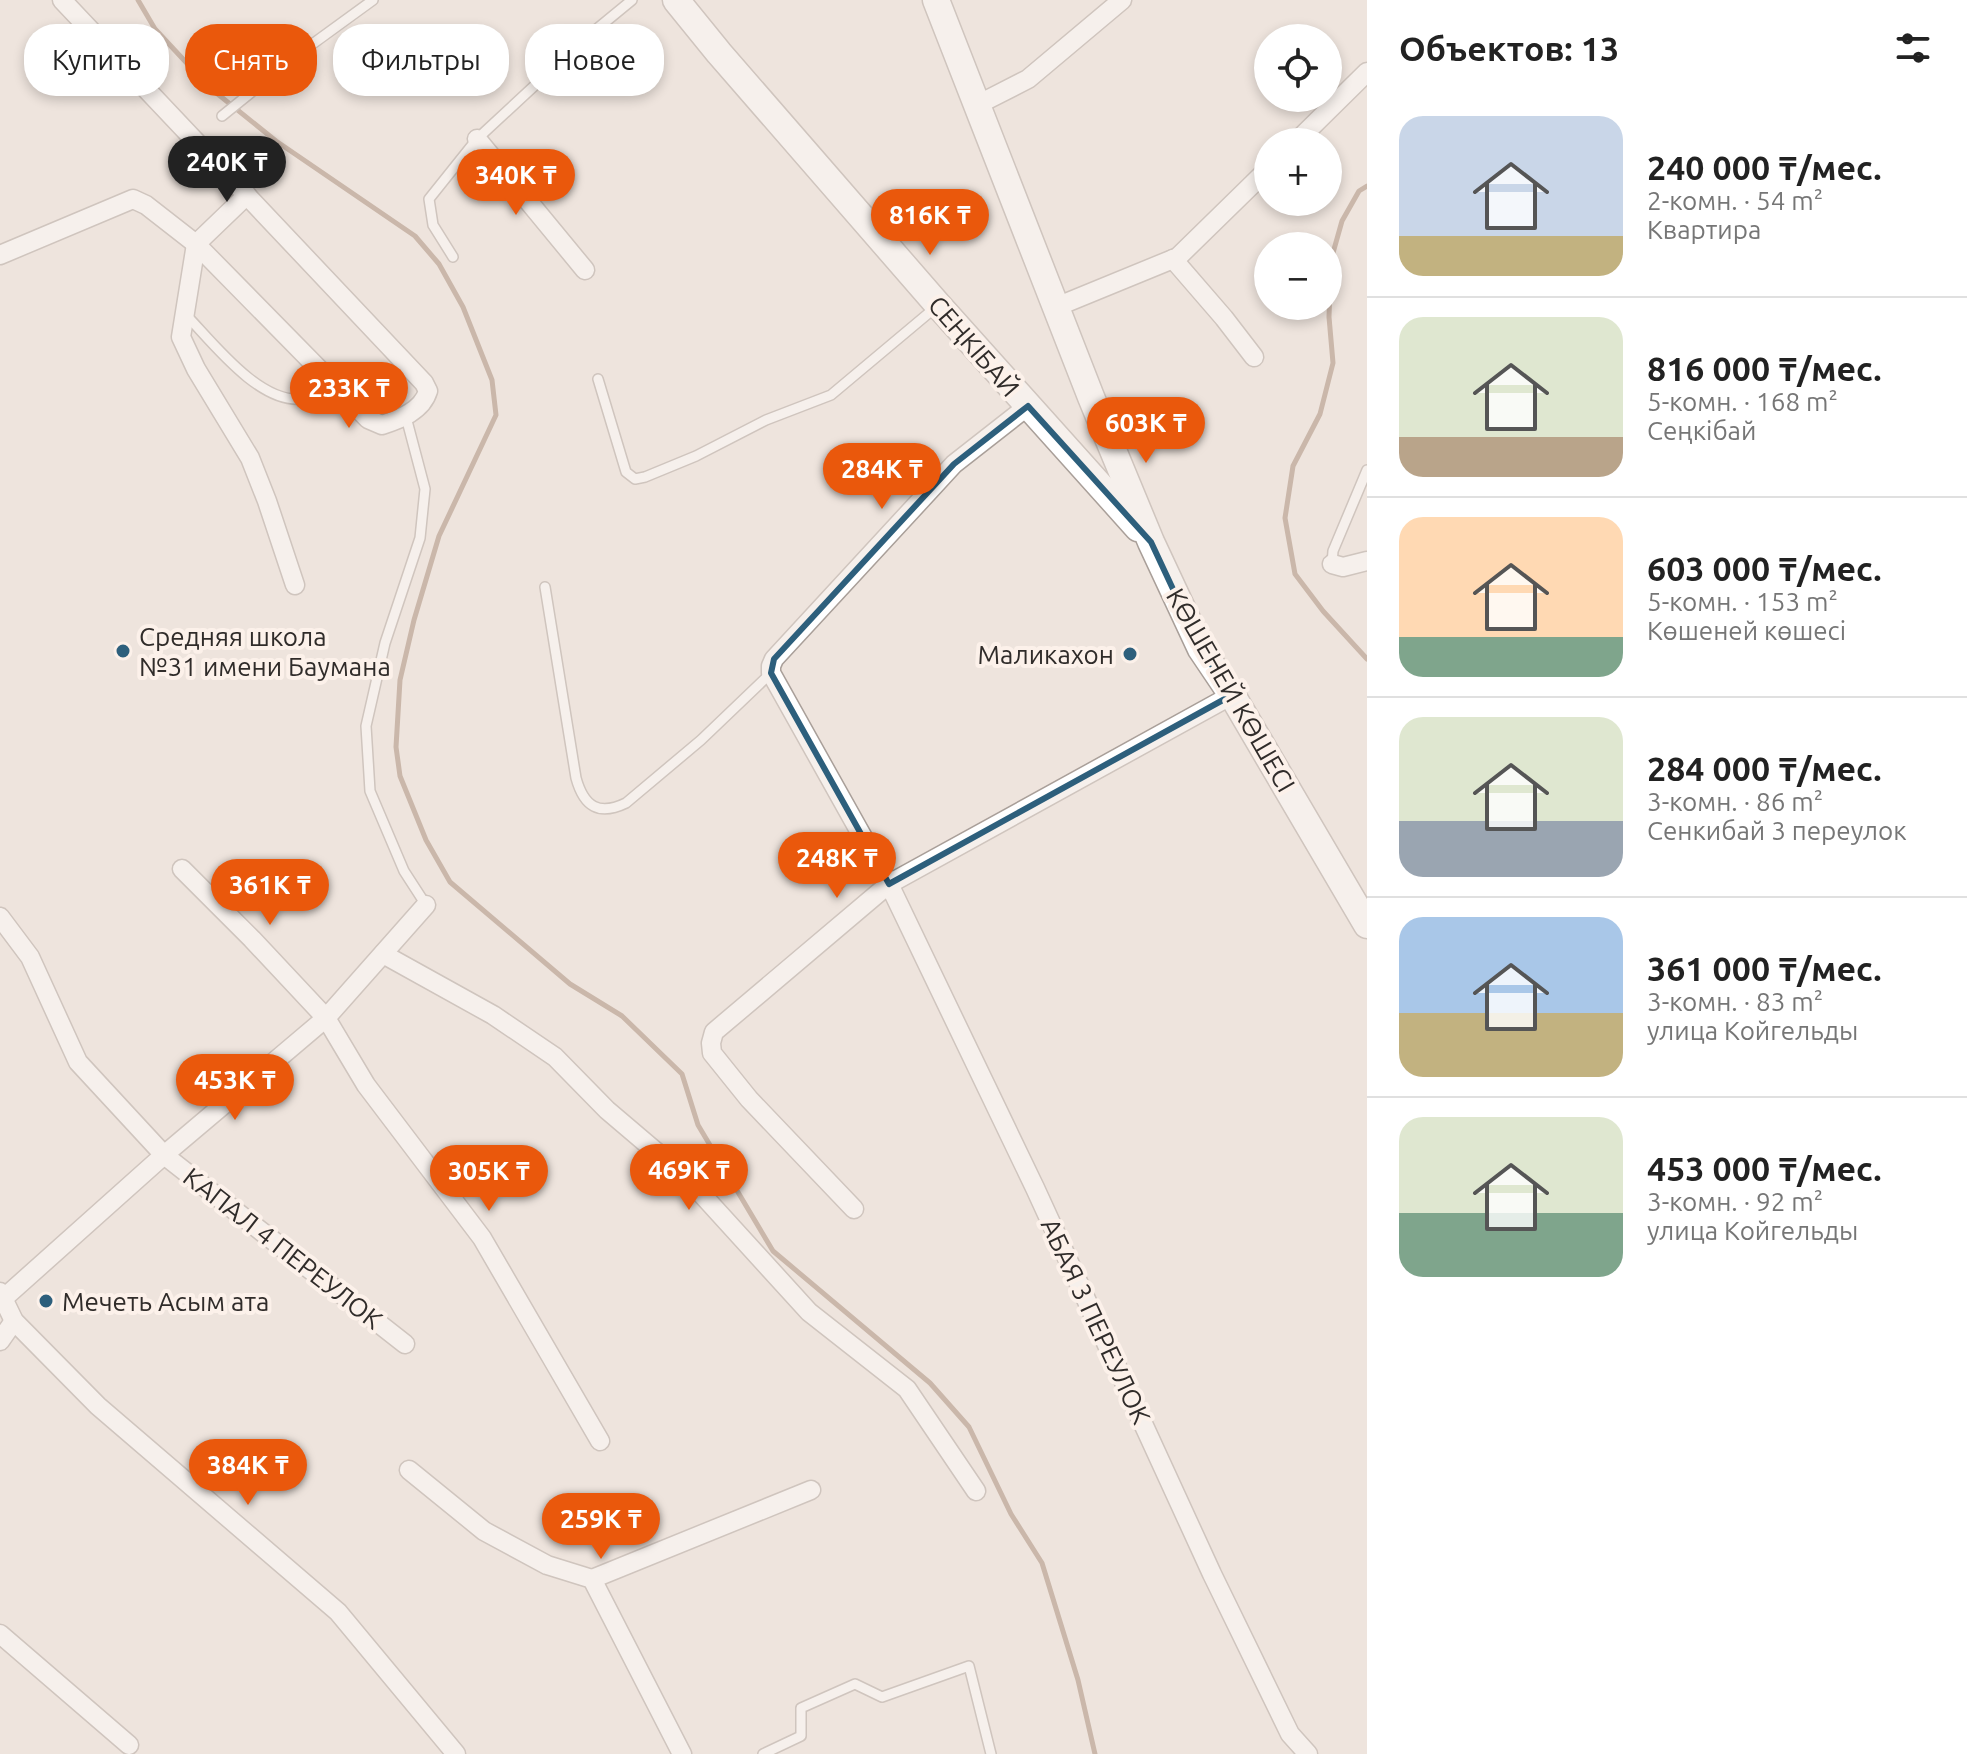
<!DOCTYPE html>
<html lang="ru">
<meta charset="utf-8">
<style>
body{margin:0;font-family:Ubuntu,sans-serif;background:#f6f6f6;color:#222;height:100vh;display:flex;flex-direction:column;font-size:30px;white-space:nowrap}
*{box-sizing:border-box;margin:0}
p{font-size:26px;color:#767676}
.icon{flex:none;width:44px;height:44px;fill:none;stroke:currentColor;stroke-width:2;stroke-linecap:round;stroke-linejoin:round}
.map{position:relative;flex:1;overflow:hidden}
.side{display:flex;flex-direction:column;background:#fff;width:600px}
.side>*{flex:none}
.banner{position:absolute;left:24px;top:24px;width:760px;height:72px;display:flex;gap:16px}
.buttons{position:absolute;left:1254px;top:24px;display:grid;gap:16px}
.buttons a{display:grid;place-items:center;width:88px;height:88px;border-radius:50%;background:#fff;box-shadow:0 4px 12px #0003;font-size:40px}
.price{position:absolute;translate:-50% -68px;padding:0 18px;border-radius:28px;background:#ea580c;color:#fff;font-size:26px;line-height:52px;filter:drop-shadow(0 2px 4px #0008)}
.price::after{content:'';position:absolute;left:50%;top:48px;width:24px;height:18px;margin-left:-12px;background:inherit;clip-path:polygon(0 0,100% 0,50% 100%)}
.price.current{background:#222;color:#fff}
ul{padding:0;list-style:none}
li{display:flex;align-items:center;gap:24px;height:200px;padding:0 32px}
li+li{border-top:2px solid #e0e0e0}
li span{display:grid;place-items:center;flex:none;width:224px;height:160px;border-radius:24px;color:#555}
li>.icon{margin-inline-start:auto}
span .icon{width:96px;height:96px;fill:#fffc;stroke-width:1}
li b{font-size:34px}
h2{display:flex;justify-content:space-between;align-items:center;height:96px;padding:0 32px;font-size:34px}
.chip{padding:0 28px;border-radius:32px;background:#fff;box-shadow:0 4px 12px #0003;font-size:28px;line-height:72px}
.chip.current{background:#ea580c;color:#fff}
main{display:flex;flex:1;min-height:0}
.map>svg:first-child{display:block}
</style>
<main>
<div class="map">
<svg width="1367" height="1754" viewBox="0 0 1367 1754">
<rect width="100%" height="100%" fill="#eee4dd"/>
<g fill="none" stroke-linecap="round" stroke-linejoin="round">
<g stroke="#9d816d" stroke-width="5">
<polyline points="138,0 155,29 209,87 276,141 415,236 439,264 463,307 492,380 496,415 439,536 414,620 400,680 396,747 400,776 426,840 450,882 570,984 622,1016 682,1074 698,1125 773,1251 930,1383 969,1427 1011,1514 1042,1563 1078,1680 1095,1754"/>
<polyline points="1367,186 1359,191 1342,221 1331,260 1329,317 1333,363 1320,414 1293,466 1285,518 1295,574 1323,611 1367,659"/>
</g>
<defs>
<g id="lane">
<polyline points="222,116 296,56 373,0"/>
<polyline points="453,257 433,225 429,199 477,139 587,37 632,0"/>
<path d="M187,316C213,343 259,403 301,399C312,398 326,392 337,388"/>
<polyline points="598,379 626,472 635,479 645,477 696,456 766,420 831,395 936,307"/>
<polyline points="406,417 425,489 420,538 385,643 366,726 370,791 404,871 426,905"/>
<polyline points="1332,564 1333,551 1367,470"/>
<path d="M545,587L576,778C584,807 599,816 626,803L701,740L771,673"/>
<polyline points="763,1754 801,1736 801,1708 855,1684 882,1697 969,1666 991,1754"/>
</g>
<g id="street">
<polyline points="977,105 1028,79 1122,0"/>
<polyline points="477,139 585,270"/>
<polyline points="1296,142 1367,72"/>
<polyline points="247,195 196,244 181,337 196,369 250,458 267,501 295,585"/>
<path d="M0,255L133,199L146,205L196,244L368,419L382,425C400,419 422,411 428,391L424,383L62,0"/>
<polyline points="1173,259 1224,318 1254,357"/>
<polyline points="1056,307 1178,257 1268,169"/>
<polyline points="1028,406 954,464 774,659 771,666 771,673 889,884 1035,1188 1212,1574 1290,1734 1308,1754"/>
<polyline points="1332,564 1343,567 1367,561"/>
<polyline points="182,869 252,939 326,1018 366,1085 482,1238 600,1441"/>
<polyline points="0,917 30,957 78,1062 164,1155 405,1344"/>
<polyline points="383,954 493,1015 555,1057 607,1110 687,1178 809,1312 907,1389 976,1491"/>
<polyline points="854,1209 749,1099 712,1053 711,1043 714,1032 889,884 1232,695"/>
<polyline points="0,1292 14,1321 98,1406 338,1612 456,1754"/>
<polyline points="4,1298 164,1155 326,1018 426,905"/>
<polyline points="0,1341 14,1321"/>
<polyline points="409,1470 484,1531 547,1565 592,1579 682,1754"/>
<polyline points="592,1579 811,1490"/>
<polyline points="0,1634 129,1745"/>
</g>
<g id="secondary">
<polyline points="676,0 719,53 938,305 1138,528"/>
<polyline points="936,0 1091,397 1151,542 1201,649 1232,695 1367,925"/>
</g>
</defs>
<use href="#lane" stroke="#a99f99" stroke-width="12"/>
<use href="#street" stroke="#a99f99" stroke-width="21"/>
<use href="#secondary" stroke="#a99f99" stroke-width="29"/>
<use href="#lane" stroke="#fff" stroke-width="9"/>
<use href="#street" stroke="#fff" stroke-width="18"/>
<use href="#secondary" stroke="#fff" stroke-width="26"/>
</g>
<path d="M0 0H1367V1754H0ZM1028,406L1151,542L1201,649L1232,695L889,884L771,673L774,659L954,464Z" fill="#eee4dd" fill-opacity=".55" fill-rule="evenodd"/>
<path fill="none" stroke="#2d5f7c" stroke-width="6" stroke-linejoin="round" d="M1028,406L1151,542L1201,649L1232,695L889,884L771,673L774,659L954,464Z"/>
<g fill="#2d5f7c" stroke="#fcf1ea" stroke-width="3">
<circle cx="123" cy="651" r="8"/>
<circle cx="1130" cy="654" r="8"/>
<circle cx="46" cy="1301" r="8"/>
</g>
<g text-anchor="middle" dominant-baseline="central" stroke-width="8" stroke-linejoin="round" paint-order="stroke">
<g font-size="26" fill="#302c2a" stroke="#fcf1ea">
<text transform="translate(974 346) rotate(49)">СЕҢКІБАЙ</text>
<text transform="translate(1231 690) rotate(60)">КӨШЕНЕЙ КӨШЕСІ</text>
<text transform="translate(283 1248) rotate(38)">КАПАЛ 4 ПЕРЕУЛОК</text>
<text transform="translate(1096 1321) rotate(65)">АБАЯ 3 ПЕРЕУЛОК</text>
</g>
<g font-size="26" fill="#302c2a" stroke="#fcf1ea" text-anchor="start">
<text x="139" y="636">Средняя школа<tspan x="139" dy="30">№31 имени Баумана</tspan></text>
<text x="1114" y="654" text-anchor="end">Маликахон</text>
<text x="62" y="1301">Мечеть Асым ата</text>
</g>
</g>
</svg>
<div class="buttons">
<a><svg class="icon" aria-label="locate" viewBox="0 0 24 24"><circle cx="12" cy="12" r="6"/><path d="M12 2v4M12 18v4M2 12h4M18 12h4"/></svg></a>
<a>+</a>
<a>−</a>
</div>
<b class="price current" style="left:227px;top:204px">240K ₸</b>
<b class="price" style="left:516px;top:217px">340K ₸</b>
<b class="price" style="left:930px;top:257px">816K ₸</b>
<b class="price" style="left:349px;top:430px">233K ₸</b>
<b class="price" style="left:1146px;top:465px">603K ₸</b>
<b class="price" style="left:882px;top:511px">284K ₸</b>
<b class="price" style="left:837px;top:900px">248K ₸</b>
<b class="price" style="left:270px;top:927px">361K ₸</b>
<b class="price" style="left:235px;top:1122px">453K ₸</b>
<b class="price" style="left:689px;top:1212px">469K ₸</b>
<b class="price" style="left:489px;top:1213px">305K ₸</b>
<b class="price" style="left:248px;top:1507px">384K ₸</b>
<b class="price" style="left:601px;top:1561px">259K ₸</b>
<div class="banner">
<a class="chip">Купить</a>
<a class="chip current">Снять</a>
<a class="chip">Фильтры</a>
<a class="chip">Новое</a>
</div>
</div>
<section class="side">
<h2>Объектов: 13<svg class="icon" aria-label="filters" viewBox="0 0 24 24"><path d="M4 7h16M4 17h16"/><circle cx="9" cy="7" r="2"/><circle cx="15" cy="17" r="2"/></svg></h2>
<ul>
<li><span style="background:linear-gradient(#c9d6e8 75%,#c2b280 0)"><svg class="icon" aria-label="home" viewBox="0 0 24 24"><path d="M3 11l9-7 9 7M6 9v11h12V9"/></svg></span><div><b>240 000 ₸/мес.</b><p>2-комн. · 54 m²</p><p>Квартира</p></div></li>
<li><span style="background:linear-gradient(#dfe7d0 75%,#b9a48a 0)"><svg class="icon" aria-label="home" viewBox="0 0 24 24"><path d="M3 11l9-7 9 7M6 9v11h12V9"/></svg></span><div><b>816 000 ₸/мес.</b><p>5-комн. · 168 m²</p><p>Сеңкібай</p></div></li>
<li><span style="background:linear-gradient(#ffd9b3 75%,#7fa58c 0)"><svg class="icon" aria-label="home" viewBox="0 0 24 24"><path d="M3 11l9-7 9 7M6 9v11h12V9"/></svg></span><div><b>603 000 ₸/мес.</b><p>5-комн. · 153 m²</p><p>Көшеней көшесі</p></div></li>
<li><span style="background:linear-gradient(#dfe7d0 65%,#9aa5b1 0)"><svg class="icon" aria-label="home" viewBox="0 0 24 24"><path d="M3 11l9-7 9 7M6 9v11h12V9"/></svg></span><div><b>284 000 ₸/мес.</b><p>3-комн. · 86 m²</p><p>Сенкибай 3 переулок</p></div></li>
<li><span style="background:linear-gradient(#a9c7e8 60%,#c2b280 0)"><svg class="icon" aria-label="home" viewBox="0 0 24 24"><path d="M3 11l9-7 9 7M6 9v11h12V9"/></svg></span><div><b>361 000 ₸/мес.</b><p>3-комн. · 83 m²</p><p>улица Койгельды</p></div></li>
<li><span style="background:linear-gradient(#dfe7d0 60%,#7fa58c 0)"><svg class="icon" aria-label="home" viewBox="0 0 24 24"><path d="M3 11l9-7 9 7M6 9v11h12V9"/></svg></span><div><b>453 000 ₸/мес.</b><p>3-комн. · 92 m²</p><p>улица Койгельды</p></div></li>
</ul>
</section>
</main>
